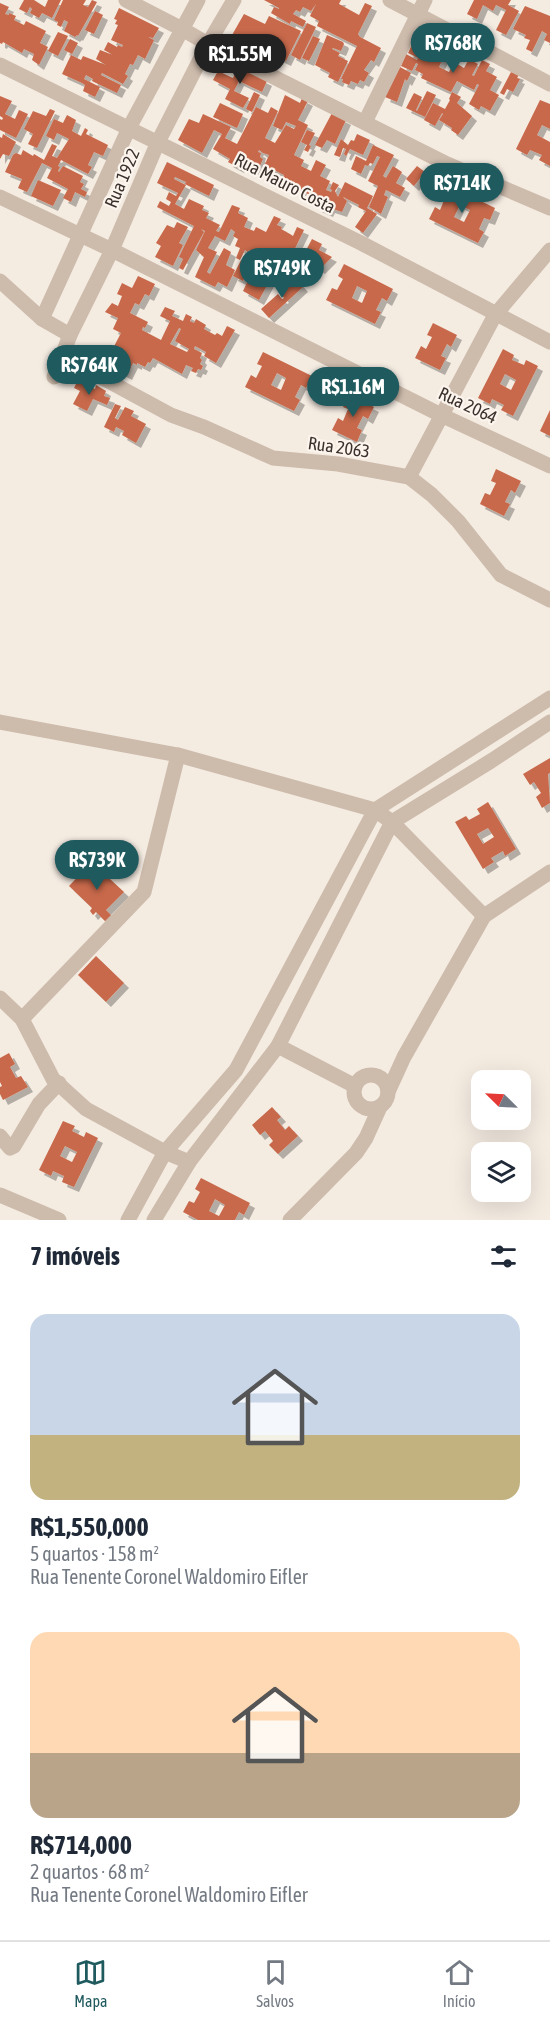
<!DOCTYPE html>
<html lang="pt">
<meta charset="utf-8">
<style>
body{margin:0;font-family:"Asap Condensed",sans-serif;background:#f6f6f7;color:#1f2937;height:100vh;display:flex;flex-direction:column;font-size:22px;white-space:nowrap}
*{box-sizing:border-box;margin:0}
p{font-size:20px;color:#747a83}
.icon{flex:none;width:33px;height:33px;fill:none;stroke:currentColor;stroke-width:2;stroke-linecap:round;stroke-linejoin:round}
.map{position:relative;height:1220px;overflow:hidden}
.details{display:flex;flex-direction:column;background:#fff;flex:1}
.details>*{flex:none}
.needle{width:39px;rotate:294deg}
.fabs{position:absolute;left:471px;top:1070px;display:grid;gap:12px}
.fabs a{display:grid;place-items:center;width:60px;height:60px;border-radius:12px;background:#fff;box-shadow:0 6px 24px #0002;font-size:30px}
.price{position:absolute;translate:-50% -51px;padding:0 14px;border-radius:21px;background:#1f5a5e;color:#fff;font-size:20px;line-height:39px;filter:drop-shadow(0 2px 3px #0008)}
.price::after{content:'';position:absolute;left:50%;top:36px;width:18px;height:14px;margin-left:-9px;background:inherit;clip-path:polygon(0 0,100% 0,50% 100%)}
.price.selected{background:#222;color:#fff}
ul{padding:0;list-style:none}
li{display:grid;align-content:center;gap:12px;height:318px;padding:0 30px}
li span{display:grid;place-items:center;height:186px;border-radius:18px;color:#555}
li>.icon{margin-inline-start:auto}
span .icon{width:108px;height:108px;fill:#fffc;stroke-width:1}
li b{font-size:26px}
h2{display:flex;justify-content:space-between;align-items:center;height:72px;padding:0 30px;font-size:26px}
.menu{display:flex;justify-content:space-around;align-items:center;height:84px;border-top:2px solid #e0e1e3;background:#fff;font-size:16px;color:#747a83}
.menu a{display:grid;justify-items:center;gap:3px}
.menu .selected{color:#1f5a5e}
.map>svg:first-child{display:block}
</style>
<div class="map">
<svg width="550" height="1220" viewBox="0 0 550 1220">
<defs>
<filter id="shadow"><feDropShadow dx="5" dy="5" stdDeviation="0" flood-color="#0004"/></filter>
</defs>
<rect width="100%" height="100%" fill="#f4ebe1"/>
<g fill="#c8694b" fill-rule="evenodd" filter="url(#shadow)">
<polygon points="24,0 34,0 45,7 48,0 61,0 52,18 42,13 39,18 30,13 32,9 30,7 27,13 19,9"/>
<polygon points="63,0 86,0 83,5 88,7 92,0 97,2 78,36 77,35 75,37 64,31 68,22 64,20 61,27 57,25 58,22 54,20"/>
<polygon points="264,0 341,0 339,4 359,15 365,3 372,6 358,34 360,37 381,48 374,62 371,60 364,70 369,73 364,82 360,80 358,84 351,81 349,85 342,82 343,79 341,79 357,46 317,26 319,21 310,16 316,4 311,11 303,7 300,12 296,10 293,14 306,21 303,27 291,21 290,24 271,13 274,7 279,9 279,8"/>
<polygon points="474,0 511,0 508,5 519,11 506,35 496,30 506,10 496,5 493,11 483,5 477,19 467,14"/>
<polygon points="0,3 9,7 5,14 9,15 9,13 16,16 14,20 24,25 26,21 46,31 40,43 48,47 39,65 32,60 34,54 24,49 22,53 3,42 2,44 0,43"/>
<polygon points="525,6 550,16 550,43 544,40 547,34 542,31 532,52 526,49 530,40 524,38 526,35 513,29"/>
<polygon points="119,8 159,28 153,38 148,37 154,40 145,59 138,55 133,65 130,64 125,74 128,76 123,84 102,73 101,75 121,85 117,93 92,81 93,79 86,75 84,79 100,87 95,97 83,91 85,85 82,83 62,74 71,55 81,60 83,56 106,65 96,59 100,50 113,55 104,50 108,42 117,47 118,45 122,47 123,45 111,40 118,25 115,24 117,20 114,19"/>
<polygon points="95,11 103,15 94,34 85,30"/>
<polygon points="244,14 265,24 269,16 301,31 286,61 232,35"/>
<polygon points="307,23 316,27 300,60 291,55"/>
<polygon points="58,32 68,36 58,56 48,51"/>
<polygon points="327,35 343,42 344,44 341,51 333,48 332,49 340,53 338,56 348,61 338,82 328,77 330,73 315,65"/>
<polygon points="313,36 320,39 309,61 302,58"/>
<polygon points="70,39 78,43 72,54 64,50"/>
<polygon points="414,40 435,48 434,51 444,56 439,67 449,72 454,62 464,68 469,59 478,64 472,75 474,76 482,60 490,64 486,71 497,77 490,90 499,95 490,111 481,106 479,110 469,104 479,85 477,84 474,90 457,81 451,92 421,78 423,74 415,70 418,64 416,63 412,71 401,66 406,54 417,60 418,58 408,53"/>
<polygon points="238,67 267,81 262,92 239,81 234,91 249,98 243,108 225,99 230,89 213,80 218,71 233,78"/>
<polygon points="400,67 411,73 407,81 405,79 397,102 385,97"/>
<polygon points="511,72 519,75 517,78 520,79 513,92 507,89 504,95 500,93"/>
<polygon points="427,91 436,95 425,117 406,108 414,93 422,97 416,110 417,111"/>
<polygon points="254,92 260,95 252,112 246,109"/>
<polygon points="452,92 461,97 457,103 472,116 458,135 451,130 452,128 439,120 443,114 442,113 435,126 424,120 433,103 445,109 450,100 449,99"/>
<polygon points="285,95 300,103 302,98 308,101 298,120 308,125 294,155 304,160 301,166 311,171 316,160 326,165 320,176 330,181 326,190 331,192 332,190 330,189 333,182 339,185 335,191 338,197 345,182 373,196 367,208 377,214 363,233 355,227 366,211 358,207 359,205 343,197 347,201 342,212 330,208 328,212 317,207 321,200 306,193 308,189 303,187 301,191 295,189 298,184 293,182 292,185 282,180 284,175 274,170 273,173 267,171 269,166 265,164 269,155 263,153 259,150 258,152 261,153 260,157 263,159 257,172 250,168 252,164 248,162 245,169 240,166 239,168 228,162 230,159 213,149 222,134 214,130 202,153 178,140 189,119 199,123 203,114 231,127 225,138 237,144 256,107 268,113 271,107 278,111 265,138 275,143 286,125 294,129 296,126 286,122 282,130 273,126"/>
<polygon points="0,96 12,101 5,114 15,119 19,110 28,114 16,138 0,130 0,119 2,120 3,118 0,116"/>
<polygon points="540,100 550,104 550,129 542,125 537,135 550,142 550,166 539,160 542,155 530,150 527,155 516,149"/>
<polygon points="220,103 243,114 237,128 213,117"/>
<polygon points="50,109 55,111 37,148 28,144 33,134 24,129 33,111 46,116"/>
<polygon points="332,113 346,120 335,144 327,140 322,148 315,145"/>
<polygon points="67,115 76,120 72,131 81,136 85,128 88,130 86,134 108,145 103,156 94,152 88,165 92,167 88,174 61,160 58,166 60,167 58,171 59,172 63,166 83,176 80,182 84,184 81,189 87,192 85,197 75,192 71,202 63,198 68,189 47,178 52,168 42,163 27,192 18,188 22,179 5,172 13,155 16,153 21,155 23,150 33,156 34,154 44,160 52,144 57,146 52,156 57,158 69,139 57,133 54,140 46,136 54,119 63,123"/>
<polygon points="307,130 315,133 309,145 311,146 308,152 304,150 307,145 301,142"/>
<polygon points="3,134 16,142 9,156 3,154 0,159 0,137 2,138"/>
<polygon points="357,134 370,140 363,155 350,149 346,156 344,154 346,149 343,148 340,157 334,155 341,139 348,145 351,140 354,141"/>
<polygon points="373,145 394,155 383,176 386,178 393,166 402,172 396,183 405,188 400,197 386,190 384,195 388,197 381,214 369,207 378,186 368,181 380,157 377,156 373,164 370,163 368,166 365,165 361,174 351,169 356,156 366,161"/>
<polygon points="167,162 214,185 209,196 185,184 186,182 175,177 174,179 186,185 175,204 184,209 189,199 204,206 202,210 209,213 206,218 220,225 216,231 219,232 232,205 240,208 238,213 248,218 244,227 254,231 256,227 266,232 274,216 281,219 277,225 282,227 281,229 290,234 293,236 297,227 304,230 285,269 266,261 271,250 270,250 268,254 258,249 254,255 249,250 248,252 245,250 240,260 236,258 240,248 235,246 238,239 233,236 235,232 231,229 225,241 215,236 208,248 217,252 207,272 210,274 224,248 231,252 226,265 235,270 227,287 218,282 215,287 195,277 204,257 196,250 205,231 201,229 204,232 183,270 179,268 183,259 179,257 194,226 157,207 160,201 169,206 171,202 166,199 169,192 176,196 178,193 157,183"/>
<polygon points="417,166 425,172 414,186 406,179"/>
<polygon points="38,180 61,190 53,206 31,196"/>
<path d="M446,184L495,208L490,220L484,218L479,229L484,232L478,243L429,219L435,207L440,210L445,198L440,196ZM460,205L470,210L464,222L454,217Z"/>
<polygon points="177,222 188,227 179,243 183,245 173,266 155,257 161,246 156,243 167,225 174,228"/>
<polygon points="312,239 322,244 319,250 332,257 320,269 302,258"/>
<polygon points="293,259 299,262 293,274 287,270"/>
<polygon points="241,260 250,265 243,281 233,276"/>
<polygon points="268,263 277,267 259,300 243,291 251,274 258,278 260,273 262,274"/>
<path d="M344,264L393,289L387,301L382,298L376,310L381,312L375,324L326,300L332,288L337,290L343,279L338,276ZM357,286L367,291L362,303L352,298Z"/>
<path d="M138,276L155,284L149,296L145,294L139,305L135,303L130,313L148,322L145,328L143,327L142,330L161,340L170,321L160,316L165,307L175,311L172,316L183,321L186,314L192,317L190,321L194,323L196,319L206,325L204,329L215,335L217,333L222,336L227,326L235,330L216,363L204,356L206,352L195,346L194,349L202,353L200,358L202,360L200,364L203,366L201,370L198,369L196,373L191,371L193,368L186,365L182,374L153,358L150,363L148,362L145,367L137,363V365L133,363L127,375L114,368L115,366L100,360L105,349L111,352L121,333L113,329L118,318L105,312L112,303L118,306L122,296L117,294L122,283L132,288ZM179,328L181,329L175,341L189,349L187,352L170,344Z"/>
<polygon points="296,279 303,287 269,318 261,309 278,294 282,299 284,298 280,293"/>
<polygon points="433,323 457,335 451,347 447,344 441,356 446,358 440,370 415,358 421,346 426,349 432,337 427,335"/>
<path d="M503,349L514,355L512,360L524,365L526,360L538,366L513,416L501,410L504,405L492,399L490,404L478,398ZM505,374L516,380L511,390L500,384Z"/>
<path d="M263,352L312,376L306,388L301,385L295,397L300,400L294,411L245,387L251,375L256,378L262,366L257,364ZM277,373L286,378L281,390L271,385Z"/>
<polygon points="78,380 95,389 96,385 106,391 104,396 110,398 107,405 93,399 87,411 73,404 80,391 74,388"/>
<polygon points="349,395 374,407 368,419 363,416 357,428 362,430 357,442 332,430 338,418 343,421 348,409 343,407"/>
<polygon points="115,404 121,406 115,418 118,420 125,407 134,411 131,416 146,424 136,443 122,435 124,431 116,427 114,432 104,427"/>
<polygon points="550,410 550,436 540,431"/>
<polygon points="496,469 521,481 515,493 511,490 505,502 510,504 504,516 480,504 485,493 490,495 496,483 491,481"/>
<polygon points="550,758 550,773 548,774 550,803 542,808 536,797 541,793 534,782 530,785 523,774"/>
<path d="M488,802L516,849L505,856L503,851L491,858L494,862L483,869L455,822L466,816L469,820L480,814L477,809ZM488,828L494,837L483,844L477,834Z"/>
<polygon points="89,865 94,870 97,867 124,892 106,910 111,915 105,921 96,912 93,915 90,911 92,908 69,886"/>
<polygon points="96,956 124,983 106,1002 78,975"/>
<polygon points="9,1053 15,1064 10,1067 16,1078 21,1076 28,1087 3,1100 0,1094 0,1087 2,1086 0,1082 0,1058"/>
<polygon points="272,1107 281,1117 277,1120 285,1130 289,1126 298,1136 278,1154 269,1145 273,1141 265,1131 260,1135 252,1125"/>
<path d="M63,1121L75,1126L72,1131L84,1137L86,1132L98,1138L74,1187L62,1182L64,1176L53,1171L51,1176L39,1170ZM65,1146L77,1152L72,1162L60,1156Z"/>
<path d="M201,1178L250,1203L244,1215L239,1212L235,1220H198L183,1212L189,1201L194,1203L200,1192L195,1189ZM215,1199L225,1205L219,1216L209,1211Z"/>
</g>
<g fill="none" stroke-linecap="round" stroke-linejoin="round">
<g stroke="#cdbbac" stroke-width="15">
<polyline points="126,0 182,29 208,44 447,164 550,208"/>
<polyline points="390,0 550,84"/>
<polyline points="0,65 361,243 550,342"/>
<polyline points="365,122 425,0"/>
<polyline points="0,197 112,250 441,415 550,466"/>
<polyline points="0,281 42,319 70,335"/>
<polyline points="42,319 129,128 198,0"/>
<polyline points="62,356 171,415 204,427 273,458 338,464 409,477 432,495 458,521 501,575 550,600"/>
<polyline points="54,377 70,335 112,250 158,142 208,44 234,0"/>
<polyline points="409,477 495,315 550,250"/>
<polyline points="0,722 178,755 375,810 392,822 484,916"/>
<polyline points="0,998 22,1019 53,1079 86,1109 165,1152 189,1162"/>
<polyline points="22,1019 144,892 178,755"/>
<polyline points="278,1046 355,1086"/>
<circle cx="371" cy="1092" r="17"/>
<polyline points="388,1092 404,1057 484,916 550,872"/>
<polyline points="0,1136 10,1148 14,1146 39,1104 59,1083"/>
<polyline points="0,1195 59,1220"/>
<polyline points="128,1220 165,1152 236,1070 375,810 550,698"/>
<polyline points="154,1220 189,1162 278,1046 392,822 491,761 550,722"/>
<polyline points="290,1220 356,1153 366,1138 380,1107"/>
</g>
</g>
<g text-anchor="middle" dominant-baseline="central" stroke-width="4.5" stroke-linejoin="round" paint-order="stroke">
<g font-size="18" fill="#3b302b" stroke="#fbf5ee">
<text transform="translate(122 178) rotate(-67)">Rua 1922</text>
<text transform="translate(285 183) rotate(27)">Rua Mauro Costa</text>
<text transform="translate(468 405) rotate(25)">Rua 2064</text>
<text transform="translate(339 447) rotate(8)">Rua 2063</text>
</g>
</g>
</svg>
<div class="fabs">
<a><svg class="needle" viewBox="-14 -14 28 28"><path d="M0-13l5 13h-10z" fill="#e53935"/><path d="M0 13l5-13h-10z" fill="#747a83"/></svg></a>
<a><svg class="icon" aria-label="layers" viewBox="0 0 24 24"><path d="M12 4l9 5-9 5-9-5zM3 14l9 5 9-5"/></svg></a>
</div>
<b class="price" style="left:453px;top:74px">R$768K</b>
<b class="price selected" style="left:240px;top:85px">R$1.55M</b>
<b class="price" style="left:462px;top:214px">R$714K</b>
<b class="price" style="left:282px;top:299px">R$749K</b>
<b class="price" style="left:89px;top:396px">R$764K</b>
<b class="price" style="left:353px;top:418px">R$1.16M</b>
<b class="price" style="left:97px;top:891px">R$739K</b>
</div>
<section class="details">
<h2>7 imóveis<svg class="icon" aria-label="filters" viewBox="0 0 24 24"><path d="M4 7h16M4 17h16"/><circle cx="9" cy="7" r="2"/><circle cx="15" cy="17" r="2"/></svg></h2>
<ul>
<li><span style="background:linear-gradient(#c9d6e8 65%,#c2b280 0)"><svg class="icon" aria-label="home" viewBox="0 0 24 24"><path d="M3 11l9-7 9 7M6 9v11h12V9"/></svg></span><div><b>R$1,550,000</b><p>5 quartos · 158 m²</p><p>Rua Tenente Coronel Waldomiro Eifler</p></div></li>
<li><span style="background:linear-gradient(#ffd9b3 65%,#b9a48a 0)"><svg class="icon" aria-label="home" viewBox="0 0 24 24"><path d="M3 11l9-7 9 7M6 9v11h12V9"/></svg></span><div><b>R$714,000</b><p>2 quartos · 68 m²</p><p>Rua Tenente Coronel Waldomiro Eifler</p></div></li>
</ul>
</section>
<nav class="menu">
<a class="selected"><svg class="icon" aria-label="map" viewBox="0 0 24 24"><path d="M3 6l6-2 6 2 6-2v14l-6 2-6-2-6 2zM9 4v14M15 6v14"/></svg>Mapa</a>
<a><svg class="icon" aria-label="saved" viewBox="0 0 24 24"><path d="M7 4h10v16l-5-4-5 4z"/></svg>Salvos</a>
<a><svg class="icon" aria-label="home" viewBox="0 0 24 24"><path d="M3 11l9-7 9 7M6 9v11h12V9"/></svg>Início</a>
</nav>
